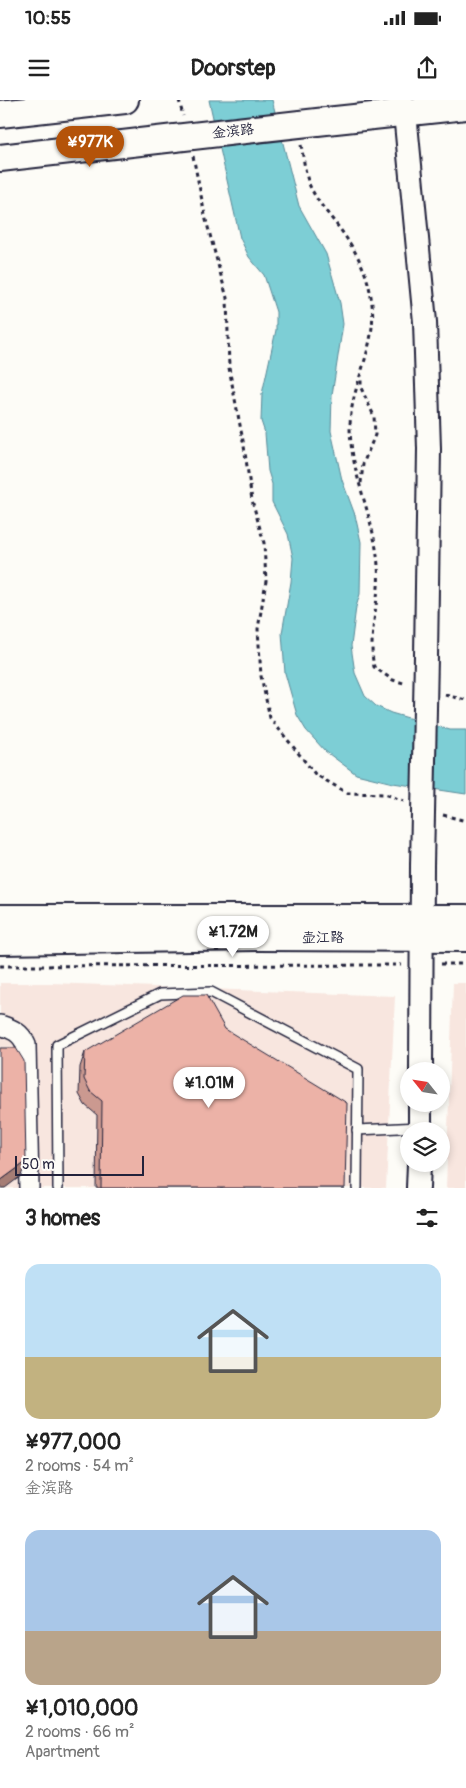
<!DOCTYPE html>
<meta charset="utf-8">
<style>
body{margin:0;font-family:Pangolin,"LXGW WenKai TC",sans-serif;background:#f6f6f6;color:#222;height:100vh;display:flex;flex-direction:column;font-size:19px;white-space:nowrap}
*{box-sizing:border-box;margin:0}
p{font-size:16px;color:#767676}
.icon{flex:none;width:28px;height:28px;fill:none;stroke:currentColor;stroke-width:2;stroke-linecap:round;stroke-linejoin:round}
.map{position:relative;height:1088px;overflow:hidden}
.side{display:flex;flex-direction:column;background:#fff;flex:1}
.side>*{flex:none}
.needle{width:32px;rotate:300deg}
.tools{position:absolute;left:400px;top:962px;display:grid;gap:10px}
.tools a{display:grid;place-items:center;width:50px;height:50px;border-radius:50%;background:#fff;box-shadow:0 2px 8px #0003;font-size:25px}
.scale{position:absolute;left:15px;bottom:12px;width:129px;box-sizing:border-box;padding-left:5px;border:2px solid #22223b;border-top:0;font-size:14px;line-height:18px;white-space:nowrap;color:#22223b;-webkit-text-stroke:4px #fdfcf7;paint-order:stroke}
.price{position:absolute;translate:-50% -42px;padding:0 11px;border-radius:18px;background:#fff;color:#222;font-size:16px;line-height:32px;filter:drop-shadow(0 1px 2px #0008)}
.price::after{content:'';position:absolute;left:50%;top:30px;width:15px;height:11px;margin-left:-8px;background:inherit;clip-path:polygon(0 0,100% 0,50% 100%)}
.price.current{background:#b45309;color:#fff}
ul{padding:0;list-style:none}
li{display:grid;align-content:center;gap:10px;height:265px;padding:0 25px}
li span{display:grid;place-items:center;height:155px;border-radius:15px;color:#555}
li>.icon{margin-inline-start:auto}
span .icon{width:90px;height:90px;fill:#fffc;stroke-width:1}
li b{font-size:21px}
h2{display:flex;justify-content:space-between;align-items:center;height:60px;padding:0 25px;font-size:21px}
.status{display:flex;justify-content:space-between;align-items:center;height:35px;padding:0 25px;background:#fff;direction:ltr}
.status svg{height:14px;fill:currentColor}
header{display:flex;justify-content:space-between;align-items:center;height:65px;padding:0 25px;background:#fff;font-size:22px;font-weight:700}
.map>svg:first-child{display:block}
</style>
<div class="status"><b>10:55</b><svg viewBox="0 0 49 12"><path d="M0 12V9h3v3zM5 12V6h3v6zM10 12V3h3v9zM15 12V0h3v12zM26 1h20v11H26zM47 4h2v5h-2z"/></svg></div>
<header><svg class="icon" aria-label="menu" viewBox="0 0 24 24"><path d="M4 6h16M4 12h16M4 18h16"/></svg>Doorstep<svg class="icon" aria-label="share" viewBox="0 0 24 24"><path d="M12 15V3M7 8l5-5 5 5M5 13v7h14v-7"/></svg></header>
<div class="map">
<svg width="466" height="1088" viewBox="0 0 466 1088">
<rect width="100%" height="100%" fill="#fdfcf7"/>
<filter id="ink" filterUnits="userSpaceOnUse"><feTurbulence type="fractalNoise" baseFrequency=".02" numOctaves="2"/><feDisplacementMap in="SourceGraphic" scale="10" xChannelSelector="R" yChannelSelector="G"/><feConvolveMatrix kernelMatrix="1 2 1 2 8 2 1 2 1" color-interpolation-filters="sRGB"/></filter>
<g filter="url(#ink)">
<g fill="#f8e6df">
<polygon points="0,883 51,883 395,896 386,1088 0,1088"/>
<polygon points="453,883 466,883 466,1088 446,1088"/>
</g>
<polygon fill="#7dced5" stroke="#598997" points="209,0 272,0 299,106 326,154 340,203 343,224 332,295 331,331 342,380 355,415 361,442 360,494 356,507 351,546 355,573 365,596 376,606 391,613 450,630 466,630 466,694 393,683 356,674 325,651 306,630 297,615 285,573 282,533 291,482 293,458 288,434 272,402 272,384 268,371 265,333 261,321 262,294 276,230 276,212 264,175 249,157 240,138"/>
<g fill="none" stroke-linecap="round" stroke-linejoin="round">
<defs>
<g id="service">
<polyline points="357,1030 420,1027"/>
<polyline points="58,1088 57,945 160,894 211,892 358,969 357,1088"/>
</g>
<path id="minor" d="M0,925C12,929 21,932 26,945L29,1088"/>
<g id="tertiary">
<polyline points="401,0 405,13 425,222 429,349 426,556"/>
<polyline points="421,971 422,766"/>
<polyline points="420,1031 420,1004"/>
<polyline points="418,1088 419,1064"/>
</g>
<g id="secondary">
<polyline points="0,14 125,0"/>
<polyline points="326,21 466,6"/>
<polyline points="0,58 175,38"/>
<polyline points="0,818 466,818"/>
<polyline points="0,841 257,837 466,838"/>
</g>
</defs>
<use href="#service" stroke="#22223b" stroke-width="12"/>
<use href="#minor" stroke="#22223b" stroke-width="22"/>
<use href="#tertiary" stroke="#22223b" stroke-width="26"/>
<use href="#secondary" stroke="#22223b" stroke-width="30"/>
<g stroke="#22223b" stroke-width="3" stroke-dasharray="4 4" stroke-linecap="butt">
<polyline points="179,0 183,16"/>
<path d="M301,45C304,59 305,79 313,92C320,105 331,117 340,129C357,152 369,175 372,204C377,247 351,284 350,326C350,374 375,418 378,466C381,500 367,533 374,567L393,580L407,584"/>
<polyline points="193,56 206,120 227,198 229,268 244,346 252,400 264,443 266,481 258,529 261,576 270,618 315,674 347,693 385,694 404,701"/>
<polyline points="361,383 363,364 375,335 374,316 361,288 361,275"/>
<polyline points="445,595 466,600"/>
<polyline points="443,715 466,721"/>
<polyline points="441,864 466,864"/>
<polyline points="0,866 402,865"/>
</g>
<use href="#service" stroke="#fdfcf7" stroke-width="9"/>
<use href="#minor" stroke="#fdfcf7" stroke-width="19"/>
<use href="#tertiary" stroke="#fdfcf7" stroke-width="22"/>
<use href="#secondary" stroke="#fdfcf7" stroke-width="26"/>
<defs>
<polyline id="tertiary-bridge" points="422,766 426,556"/>
<polyline id="secondary-bridge" points="175,38 326,21"/>
</defs>
<use href="#tertiary-bridge" stroke="#22223b" stroke-width="26" stroke-linecap="butt"/>
<use href="#secondary-bridge" stroke="#22223b" stroke-width="30" stroke-linecap="butt"/>
<use href="#tertiary-bridge" stroke="#fdfcf7" stroke-width="22"/>
<use href="#secondary-bridge" stroke="#fdfcf7" stroke-width="26"/>
</g>
<polygon fill="#cb9990" stroke="#22223b" points="225,929 345,1088 96,1088 97,1015 85,1005 79,994 80,967 85,952"/>
<polygon fill="#a57d75" stroke="#22223b" points="26,1062 21,1076 5,1088 0,1088 0,1081"/>
<g fill="#ecb2a7" stroke="#22223b">
<polygon points="183,895 206,895 225,929 347,1003 345,1088 101,1088 102,1001 90,991 84,979 85,952"/>
<polygon points="0,948 16,948 24,961 26,1062 0,1081"/>
</g>
</g>
<g text-anchor="middle" dominant-baseline="central" stroke-width="4" stroke-linejoin="round" paint-order="stroke">
<g font-size="14" fill="#22223b" stroke="#fdfcf7">
<text transform="translate(233 31) rotate(-6)">金滨路</text>
<text x="323" y="837">壶江路</text>
</g>
</g>
</svg>
<div class="tools">
<a><svg class="needle" viewBox="-14 -14 28 28"><path d="M0-13l5 13h-10z" fill="#e53935"/><path d="M0 13l5-13h-10z" fill="#767676"/></svg></a>
<a><svg class="icon" aria-label="layers" viewBox="0 0 24 24"><path d="M12 4l9 5-9 5-9-5zM3 14l9 5 9-5"/></svg></a>
</div>
<div class="scale">50 m</div>
<b class="price current" style="left:90px;top:68px">¥977K</b>
<b class="price" style="left:233px;top:858px">¥1.72M</b>
<b class="price" style="left:209px;top:1009px">¥1.01M</b>
</div>
<section class="side">
<h2>3 homes<svg class="icon" aria-label="filters" viewBox="0 0 24 24"><path d="M4 7h16M4 17h16"/><circle cx="9" cy="7" r="2"/><circle cx="15" cy="17" r="2"/></svg></h2>
<ul>
<li><span style="background:linear-gradient(#bfe0f5 60%,#c2b280 0)"><svg class="icon" aria-label="home" viewBox="0 0 24 24"><path d="M3 11l9-7 9 7M6 9v11h12V9"/></svg></span><div><b>¥977,000</b><p>2 rooms · 54 m²</p><p>金滨路</p></div></li>
<li><span style="background:linear-gradient(#a9c7e8 65%,#b9a48a 0)"><svg class="icon" aria-label="home" viewBox="0 0 24 24"><path d="M3 11l9-7 9 7M6 9v11h12V9"/></svg></span><div><b>¥1,010,000</b><p>2 rooms · 66 m²</p><p>Apartment</p></div></li>
</ul>
</section>
